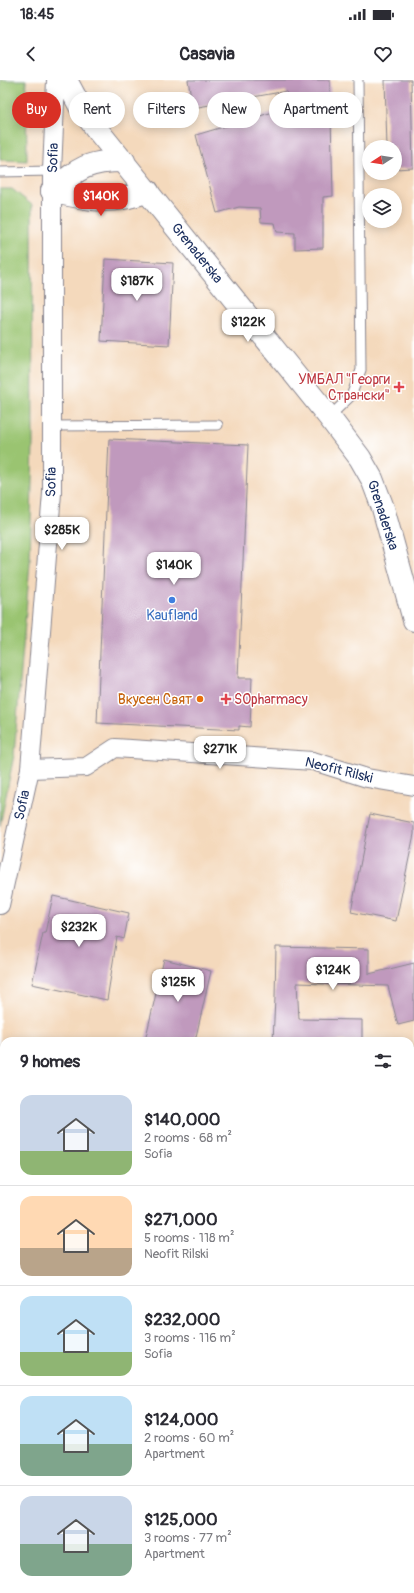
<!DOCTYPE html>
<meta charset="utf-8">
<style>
body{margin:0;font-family:Pangolin,sans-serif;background:#f2f2f3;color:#2b2b33;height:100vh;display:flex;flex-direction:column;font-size:15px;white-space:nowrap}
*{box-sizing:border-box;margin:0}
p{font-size:13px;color:#7c7c81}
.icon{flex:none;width:22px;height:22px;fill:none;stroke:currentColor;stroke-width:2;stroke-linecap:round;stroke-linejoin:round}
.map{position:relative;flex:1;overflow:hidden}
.panel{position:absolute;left:0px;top:957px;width:414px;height:556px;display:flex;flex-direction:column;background:#fff;border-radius:12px 12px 0 0;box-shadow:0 2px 10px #0003}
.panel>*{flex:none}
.hud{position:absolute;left:12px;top:12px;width:390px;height:36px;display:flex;gap:8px}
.needle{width:26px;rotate:258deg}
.tools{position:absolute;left:362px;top:60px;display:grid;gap:8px}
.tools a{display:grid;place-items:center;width:40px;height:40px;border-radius:50%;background:#fff;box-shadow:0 2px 10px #0003;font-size:20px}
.price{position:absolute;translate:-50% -34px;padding:0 9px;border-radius:8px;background:#fff;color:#222;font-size:13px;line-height:26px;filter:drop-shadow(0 1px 2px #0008)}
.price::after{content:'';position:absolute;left:50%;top:24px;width:12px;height:9px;margin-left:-6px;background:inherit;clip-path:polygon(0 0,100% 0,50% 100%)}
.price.active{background:#d93025;color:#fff}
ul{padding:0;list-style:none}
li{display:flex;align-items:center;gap:12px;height:100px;padding:0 20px}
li+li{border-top:1px solid #e1e1e2}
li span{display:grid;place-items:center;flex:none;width:112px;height:80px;border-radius:12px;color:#555}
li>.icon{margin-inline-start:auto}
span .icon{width:48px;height:48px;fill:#fffc;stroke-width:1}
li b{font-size:17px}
h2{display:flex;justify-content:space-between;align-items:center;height:48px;padding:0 20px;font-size:17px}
.pill{padding:0 14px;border-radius:18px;background:#fff;box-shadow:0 2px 10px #0003;font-size:14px;line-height:36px}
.pill.active{background:#d93025;color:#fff}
.status{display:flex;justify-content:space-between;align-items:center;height:28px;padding:0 20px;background:#fff;direction:ltr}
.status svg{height:11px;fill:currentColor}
header{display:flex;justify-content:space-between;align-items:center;height:52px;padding:0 20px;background:#fff;font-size:18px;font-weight:700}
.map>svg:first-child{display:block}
</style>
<div class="status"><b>18:45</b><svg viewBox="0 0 49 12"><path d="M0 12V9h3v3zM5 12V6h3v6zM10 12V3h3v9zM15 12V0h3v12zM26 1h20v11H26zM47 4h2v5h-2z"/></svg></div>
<header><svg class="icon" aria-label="back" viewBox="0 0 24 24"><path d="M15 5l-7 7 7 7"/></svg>Casavia<svg class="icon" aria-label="heart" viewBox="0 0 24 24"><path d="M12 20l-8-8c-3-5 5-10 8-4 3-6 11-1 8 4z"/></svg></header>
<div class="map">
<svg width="414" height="1513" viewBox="0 0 414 1513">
<rect width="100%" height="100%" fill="#fff"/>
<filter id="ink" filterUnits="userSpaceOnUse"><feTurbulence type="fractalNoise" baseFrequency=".025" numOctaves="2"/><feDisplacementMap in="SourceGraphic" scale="8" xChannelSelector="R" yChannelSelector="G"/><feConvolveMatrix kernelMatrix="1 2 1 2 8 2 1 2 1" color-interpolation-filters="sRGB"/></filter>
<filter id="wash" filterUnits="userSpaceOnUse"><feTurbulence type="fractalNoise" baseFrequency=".012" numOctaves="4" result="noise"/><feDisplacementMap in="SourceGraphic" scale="16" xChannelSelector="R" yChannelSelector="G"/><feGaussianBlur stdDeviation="0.9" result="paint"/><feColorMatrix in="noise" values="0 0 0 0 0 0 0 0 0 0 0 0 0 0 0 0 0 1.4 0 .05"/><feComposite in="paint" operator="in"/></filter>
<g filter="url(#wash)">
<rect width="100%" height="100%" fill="#f4d9bc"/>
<g fill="#9ac471" stroke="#5a7a68">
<polygon points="0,0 26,0 27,81 0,80"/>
<polygon points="0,109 12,109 32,125 33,362 30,483 14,675 0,746"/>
<polygon points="414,1214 414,1441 410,1444 410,1215"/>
<polygon points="414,1482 414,1513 391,1513 393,1509 410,1509 410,1486"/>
</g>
<g id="blocks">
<g fill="#c099bd">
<polygon points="188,0 330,0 333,116 323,117 323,168 295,169 295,153 277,152 275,143 261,142 260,128 239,127 217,133 196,55 290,27 286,11 193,28"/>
<polygon points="385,0 411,0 413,88 395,89 395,67 387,67"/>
<polygon points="105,179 173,183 169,265 101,261"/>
<polygon points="109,359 248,365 238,598 252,598 250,647 239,646 239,650 97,643"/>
<polygon points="370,734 414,743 414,754 396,841 351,832"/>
<polygon points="53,816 129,833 124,859 117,857 107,920 32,904 43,853 45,853"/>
<polygon points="276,867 369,869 369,894 414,883 414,941 398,945 388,906 297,903 299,939 362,940 362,961 273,961 275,918"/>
<polygon points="164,879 211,891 195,961 145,961"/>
</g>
</g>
</g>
<g filter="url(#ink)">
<use href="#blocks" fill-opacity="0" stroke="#88848d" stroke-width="1"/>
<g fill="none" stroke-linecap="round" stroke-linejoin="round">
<defs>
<g id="lane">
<polyline points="0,92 52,91"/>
<polyline points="329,337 351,316 361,290 358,0"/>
<polyline points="51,346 218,345"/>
<polyline points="410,973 414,972"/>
<polyline points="0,1058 4,1063"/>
<polyline points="410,1084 414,1101"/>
</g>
<g id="street">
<polyline points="30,689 86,687 115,668 313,681 367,698 414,706"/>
<polyline points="0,825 30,689 52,413 52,91 56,0"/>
<polyline points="1,1513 4,1506"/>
</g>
<g id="secondary">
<polyline points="66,0 81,28 95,47 329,337 360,378 372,399 383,428 414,540"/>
<path d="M52,111C87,120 113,125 148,111"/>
<path d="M52,111C79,88 87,81 124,81"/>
<polyline points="410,1467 414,1463"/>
<polyline points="377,1513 379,1509"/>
</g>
</defs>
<use href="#lane" stroke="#88848d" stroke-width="11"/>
<use href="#street" stroke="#88848d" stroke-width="20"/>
<use href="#secondary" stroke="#88848d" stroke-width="24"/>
<use href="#lane" stroke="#fff" stroke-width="9"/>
<use href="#street" stroke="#fff" stroke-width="18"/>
<use href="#secondary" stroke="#fff" stroke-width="22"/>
</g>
</g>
<g fill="#e0444e" stroke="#fff" stroke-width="1.5">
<path d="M397 301h4v4h4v4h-4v4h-4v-4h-4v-4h4z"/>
<path d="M224 613h4v4h4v4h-4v4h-4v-4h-4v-4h4z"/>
</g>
<circle fill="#3f7fe0" stroke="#fff" stroke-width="1.5" cx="172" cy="520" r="4"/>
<circle fill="#e8710a" stroke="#fff" stroke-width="1.5" cx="200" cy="619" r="4"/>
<g text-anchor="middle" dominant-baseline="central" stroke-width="3" stroke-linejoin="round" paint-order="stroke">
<g font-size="14" fill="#1b2f5e" stroke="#fff">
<text transform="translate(53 78) rotate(-88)">Sofia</text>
<text transform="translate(197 173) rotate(51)">Grenaderska</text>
<text transform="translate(51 402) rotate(-89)">Sofia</text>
<text transform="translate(383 435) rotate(72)">Grenaderska</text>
<text transform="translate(339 690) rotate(14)">Neofit Rilski</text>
<text transform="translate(22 725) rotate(-78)">Sofia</text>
</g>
<g font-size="14" fill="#be3a42" stroke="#fff" text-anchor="end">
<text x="390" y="299">УМБАЛ "Георги<tspan x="390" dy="16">Странски"</tspan></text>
<text x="234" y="619" text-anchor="start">SOpharmacy</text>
</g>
<g font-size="14" fill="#366cbe" stroke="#fff">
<text x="172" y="535">Kaufland</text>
</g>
<g font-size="14" fill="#c56008" stroke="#fff" text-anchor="end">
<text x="192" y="619">Вкусен Свят</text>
</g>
</g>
</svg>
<div class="tools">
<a><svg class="needle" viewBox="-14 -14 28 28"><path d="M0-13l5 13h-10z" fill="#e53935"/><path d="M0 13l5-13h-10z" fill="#7c7c81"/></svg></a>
<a><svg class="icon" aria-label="layers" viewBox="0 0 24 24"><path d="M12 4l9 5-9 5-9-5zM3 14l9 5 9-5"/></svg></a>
</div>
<b class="price active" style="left:101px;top:137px">$140K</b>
<b class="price" style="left:137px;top:222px">$187K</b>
<b class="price" style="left:248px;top:263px">$122K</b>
<b class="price" style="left:62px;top:471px">$285K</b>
<b class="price" style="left:174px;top:506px">$140K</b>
<b class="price" style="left:220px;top:690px">$271K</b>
<b class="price" style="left:79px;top:868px">$232K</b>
<b class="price" style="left:333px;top:911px">$124K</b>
<b class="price" style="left:178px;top:923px">$125K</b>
<div class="hud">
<a class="pill active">Buy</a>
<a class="pill">Rent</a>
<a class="pill">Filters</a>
<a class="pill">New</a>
<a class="pill">Apartment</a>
</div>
<section class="panel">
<h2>9 homes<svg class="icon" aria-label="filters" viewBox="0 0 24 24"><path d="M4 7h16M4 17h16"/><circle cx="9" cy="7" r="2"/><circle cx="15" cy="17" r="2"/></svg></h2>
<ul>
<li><span style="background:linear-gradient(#c9d6e8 70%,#8fb573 0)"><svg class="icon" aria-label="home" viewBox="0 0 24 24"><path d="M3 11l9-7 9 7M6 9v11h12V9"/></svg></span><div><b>$140,000</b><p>2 rooms · 68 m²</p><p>Sofia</p></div></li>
<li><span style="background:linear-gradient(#ffd9b3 65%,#b9a48a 0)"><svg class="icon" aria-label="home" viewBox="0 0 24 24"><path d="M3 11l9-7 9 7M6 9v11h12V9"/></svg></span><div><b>$271,000</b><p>5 rooms · 118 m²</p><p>Neofit Rilski</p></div></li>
<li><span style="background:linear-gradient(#bfe0f5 70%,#8fb573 0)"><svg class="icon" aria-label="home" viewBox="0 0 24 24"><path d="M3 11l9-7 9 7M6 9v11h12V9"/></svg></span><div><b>$232,000</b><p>3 rooms · 116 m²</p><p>Sofia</p></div></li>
<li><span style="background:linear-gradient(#bfe0f5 60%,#7fa58c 0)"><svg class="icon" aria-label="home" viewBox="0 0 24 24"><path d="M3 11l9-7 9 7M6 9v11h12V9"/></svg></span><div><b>$124,000</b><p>2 rooms · 60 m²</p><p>Apartment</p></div></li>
<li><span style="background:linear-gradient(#c9d6e8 60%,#7fa58c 0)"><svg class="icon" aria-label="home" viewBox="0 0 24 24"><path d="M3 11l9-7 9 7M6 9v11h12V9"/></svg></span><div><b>$125,000</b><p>3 rooms · 77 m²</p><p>Apartment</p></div></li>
</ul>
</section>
</div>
